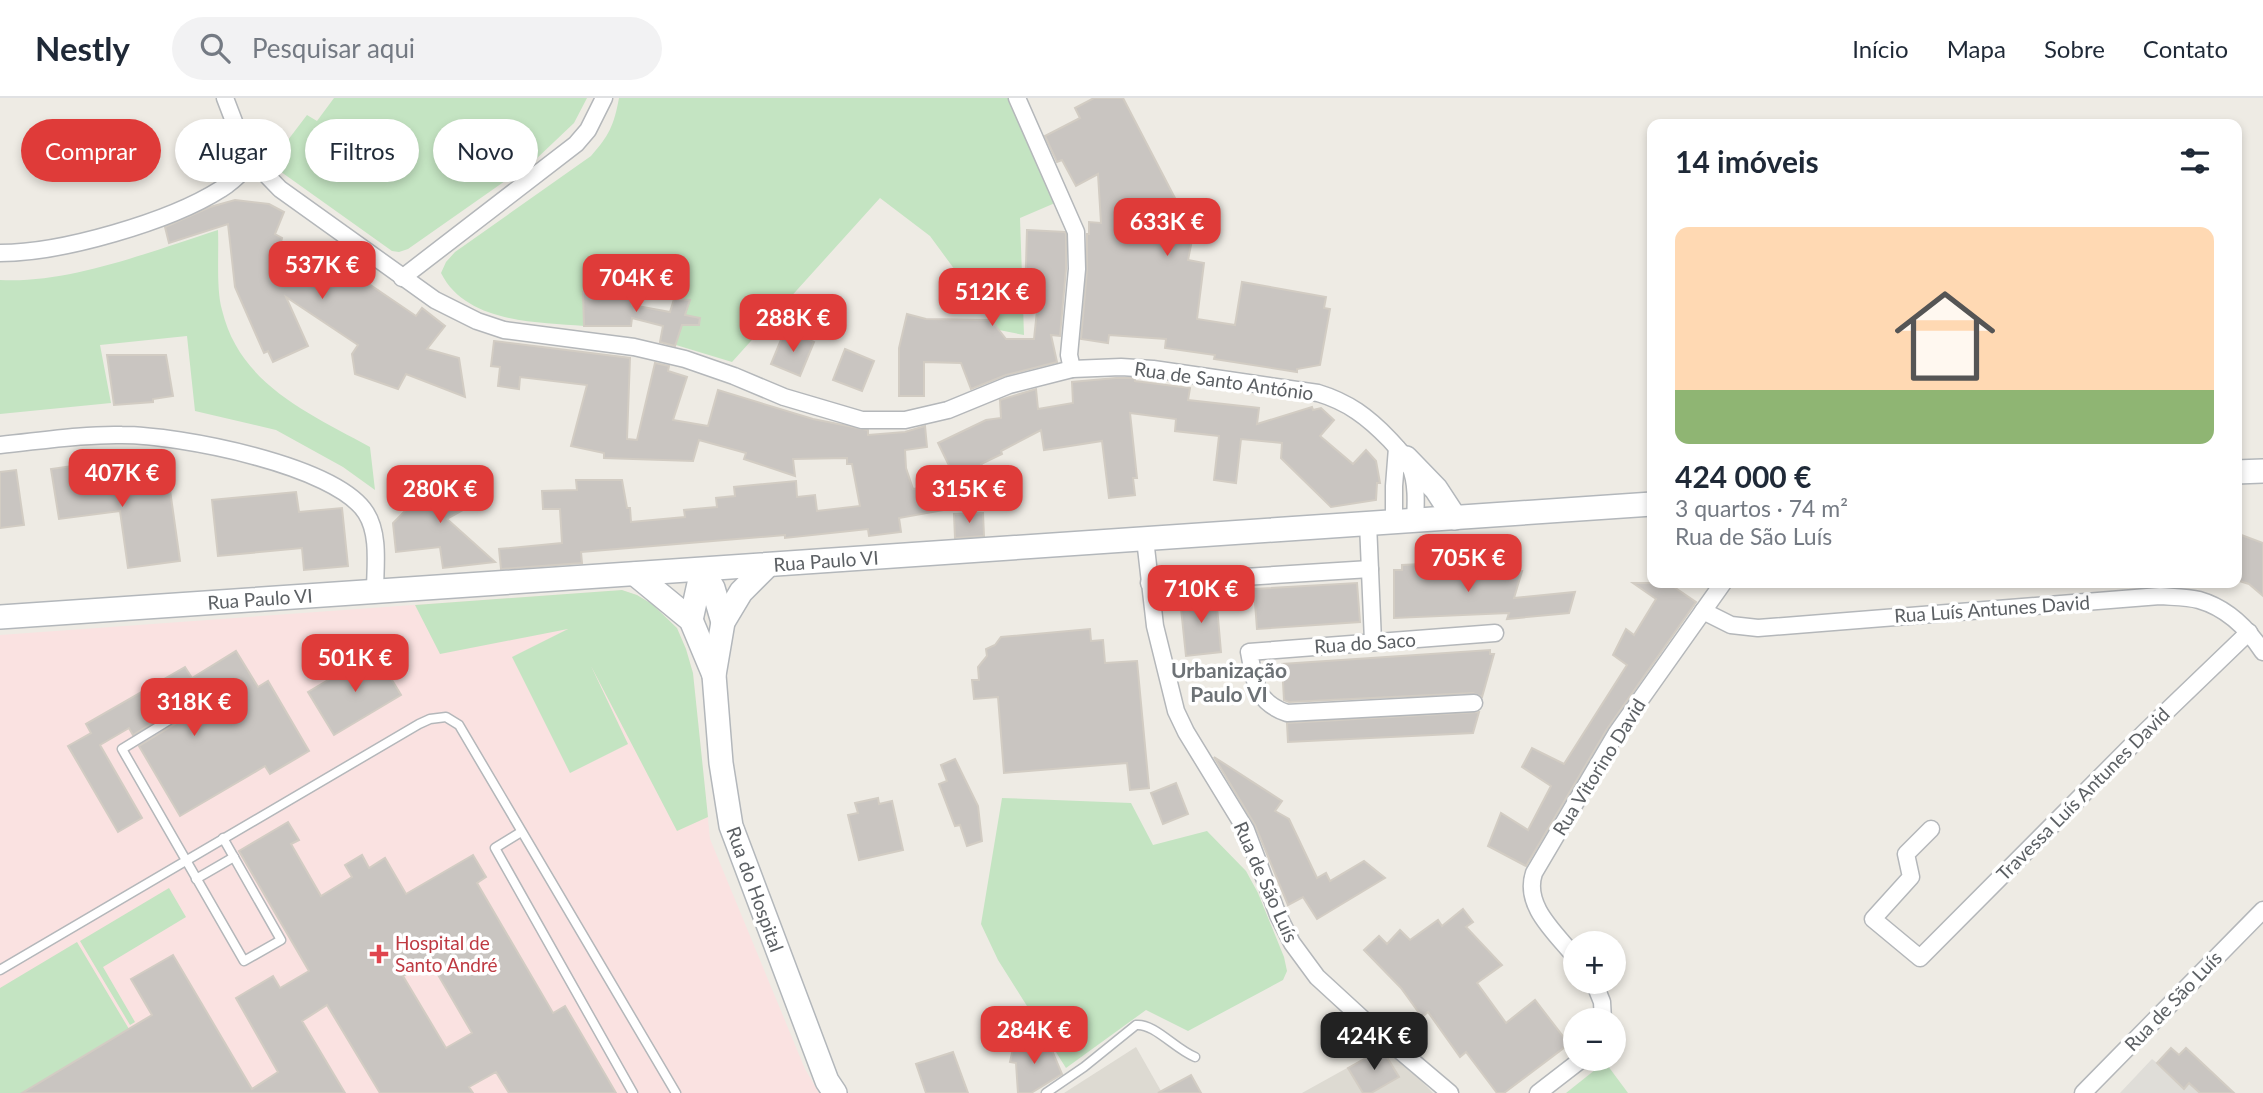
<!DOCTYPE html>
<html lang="pt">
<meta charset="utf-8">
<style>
body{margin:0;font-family:Lato,sans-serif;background:#f2f2f3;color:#1f2937;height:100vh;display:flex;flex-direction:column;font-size:26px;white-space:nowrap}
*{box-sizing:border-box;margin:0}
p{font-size:23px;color:#747a83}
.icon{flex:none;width:38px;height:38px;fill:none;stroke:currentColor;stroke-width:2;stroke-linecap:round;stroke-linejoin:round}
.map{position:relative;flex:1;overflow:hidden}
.panel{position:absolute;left:1647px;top:21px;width:595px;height:469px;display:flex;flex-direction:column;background:#fff;border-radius:14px;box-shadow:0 4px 10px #0003}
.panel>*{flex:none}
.hud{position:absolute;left:21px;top:21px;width:665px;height:63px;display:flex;gap:14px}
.tools{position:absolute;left:1563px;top:833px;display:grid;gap:14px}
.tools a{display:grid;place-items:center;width:63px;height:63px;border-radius:50%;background:#fff;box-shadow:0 4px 10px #0003;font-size:35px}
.price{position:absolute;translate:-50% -60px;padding:0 16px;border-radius:14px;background:#df3b39;color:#fff;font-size:23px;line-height:46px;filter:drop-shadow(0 2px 4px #0008)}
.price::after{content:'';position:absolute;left:50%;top:42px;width:21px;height:16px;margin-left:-10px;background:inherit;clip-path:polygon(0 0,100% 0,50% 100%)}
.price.active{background:#222;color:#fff}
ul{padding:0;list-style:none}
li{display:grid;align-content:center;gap:14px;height:371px;padding:0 28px}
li+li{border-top:2px solid #e0e1e3}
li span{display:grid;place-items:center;height:217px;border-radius:14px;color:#555}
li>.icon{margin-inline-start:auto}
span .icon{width:126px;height:126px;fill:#fffc;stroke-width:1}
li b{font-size:30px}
h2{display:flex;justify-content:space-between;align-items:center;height:84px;padding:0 28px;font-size:30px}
.chip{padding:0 24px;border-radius:32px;background:#fff;box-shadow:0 4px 10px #0003;font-size:24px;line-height:63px}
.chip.active{background:#df3b39;color:#fff}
header{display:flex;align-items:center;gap:42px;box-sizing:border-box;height:98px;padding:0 35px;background:#fff;border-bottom:2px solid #e0e1e3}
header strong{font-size:33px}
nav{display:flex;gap:38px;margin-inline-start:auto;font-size:24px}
.search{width:490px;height:63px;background:#f2f2f3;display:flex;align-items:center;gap:18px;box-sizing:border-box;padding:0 24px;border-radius:38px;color:#747a83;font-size:26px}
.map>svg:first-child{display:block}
.industrial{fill:#dfddd8}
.education{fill:#dddad2}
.medical{fill:#fae2e1}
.green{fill:#c4e4c2}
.building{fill:#c9c5c1;stroke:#d2ccc3;stroke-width:2;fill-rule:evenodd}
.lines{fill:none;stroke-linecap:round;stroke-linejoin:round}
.service-casing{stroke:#b4b7ba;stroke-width:11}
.minor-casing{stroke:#b4b7ba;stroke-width:19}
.secondary-casing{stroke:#b3b7bb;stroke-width:26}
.service{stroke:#fff;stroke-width:8}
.minor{stroke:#fff;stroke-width:16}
.secondary{stroke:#fff;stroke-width:23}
.health-dot{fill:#e0444e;stroke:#fff;stroke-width:2.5}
.labels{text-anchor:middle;stroke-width:7;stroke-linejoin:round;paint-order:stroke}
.street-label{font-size:19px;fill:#5c6064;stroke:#fff}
.health-label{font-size:19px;fill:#be3a42;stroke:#fff;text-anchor:start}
.neighbourhood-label{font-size:21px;font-weight:bold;fill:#6d7276;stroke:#fff}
</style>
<header>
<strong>Nestly</strong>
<div class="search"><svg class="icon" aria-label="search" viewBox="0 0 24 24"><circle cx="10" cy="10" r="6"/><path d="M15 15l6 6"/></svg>Pesquisar aqui</div>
<nav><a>Início</a><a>Mapa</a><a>Sobre</a><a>Contato</a></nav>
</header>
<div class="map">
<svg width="2263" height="995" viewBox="0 0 2263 995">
<rect width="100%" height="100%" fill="#eeebe4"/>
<path class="industrial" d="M2171 950 2179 957 2186 950 2234 995H2120L2152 961 2157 965Z"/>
<g class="education">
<path d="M1136 949 1161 993 1191 977 1201 995H1064Z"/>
<path d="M1383 950 1409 970 1433 995H1302Z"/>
</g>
<path class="medical" d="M622 492 637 497 652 506 677 530 686 551 693 575 710 741 805 971 819 995H0V537Z"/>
<g class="green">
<path d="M334 0H587L574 25 535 62 408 151 399 154 392 153 277 71 275 59 307 17 317 23Z"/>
<path d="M619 0H1008L1055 105 1020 120 1024 237 999 232 930 138 880 100 732 264 676 247 689 202 584 194V228C536 224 466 225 441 175L446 164 455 154 591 58C609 38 614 27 619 0Z"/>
<path d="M218 132C219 155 216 191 222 212 240 287 309 315 370 349L375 392 343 369 276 332 195 313 187 238 100 247 111 305 0 316V182C69 186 152 153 218 132Z"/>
<path d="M622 492 637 497 652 506 677 530 686 551 693 575 708 719 677 733 591 568 628 646 570 675 512 559 568 531 440 556 415 507Z"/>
<path d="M1002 700 1131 705 1153 747 1207 733 1246 773 1258 795 1284 859 1287 873 1283 882 1188 933 1146 912 1066 970 998 862 981 826Z"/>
<path d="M169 790 186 819 103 869 135 924 130 927 80 843Z"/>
<path d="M77 844 129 931 86 956 108 995H0V890Z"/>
<path d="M1605 964 1628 995H1566Z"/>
</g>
<g class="building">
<path d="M1094 0H1123L1177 104 1192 106 1189 125 1195 127 1188 162 1204 165 1197 221 1235 227 1242 184 1326 199 1324 210 1330 211 1320 267 1297 271V274L1214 261 1215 257 1165 250 1166 241 1109 237 1108 245 1081 241 1087 172V136H1089V124L1101 125 1098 76 1076 88 1062 62 1057 64 1045 38 1080 20 1075 10Z"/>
<path d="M235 102 269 106 284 114 275 136 282 140 279 152 305 166 316 150 416 218 422 210 445 228 427 251 459 260 465 299 406 276 398 291 355 276 352 256 358 247 286 199 308 248 273 264 268 253 264 255 235 189 228 126 169 145 165 129 210 109Z"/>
<path d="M1027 132 1065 134 1066 136V171L1060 238 1051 237 1057 264 1006 277 971 291 961 265 924 264V298H899V250L907 216 926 221 991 222 1006 241H1034L1038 203 1025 202Z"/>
<path d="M583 194 632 198V207L670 214 674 201 690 202 685 217 700 220 699 227H682L675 248 660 244 663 228 632 220 631 228H584Z"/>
<path d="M796 236 814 244 800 278 771 266 783 237 794 241Z"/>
<path d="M494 243 630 260 627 341 637 342 655 265 669 268 668 273 687 279 673 322 708 328 718 292 813 321 868 332V337L905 334 925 328 927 349 905 352 906 370 913 391 953 384 960 409 899 420 901 434 869 438 868 431 785 440V437L581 454 582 465 501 471 499 451 562 445 560 411H543L542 393 577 392 576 382H622L627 410H630L631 424 685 419 684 412 717 409 716 400 735 398 734 389 796 383 797 399 815 397 817 413 860 408 852 366H847V360L793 361 795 378 744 361 746 355 699 342 693 363 604 360V355L571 348 587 287 520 279 519 291 498 288 500 269 491 268Z"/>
<path d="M845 251 874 263 862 293 833 282Z"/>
<path d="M107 257H166L173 298 153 301V304L114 307Z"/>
<path d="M1116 280H1135V283L1190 290 1188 302 1259 310 1257 326 1312 309 1313 312 1321 310 1334 322 1320 338 1353 366 1366 352 1376 363 1380 385H1377L1376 402 1331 409 1281 360 1282 345 1241 341 1236 385 1214 382 1219 338 1175 333 1176 321 1130 315 1137 380H1133L1135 397 1109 400 1102 343 1044 352 1041 332 1001 353 1002 356 981 366 983 369 956 382 938 345 986 322 1001 320 1000 302 1036 291 1038 311 1073 305 1072 284Z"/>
<path d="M115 362 119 386 159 380 161 393 170 392 180 463 128 470 120 413 59 421 51 371Z"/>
<path d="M16 372 24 427 0 430V374Z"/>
<path d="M461 376 477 404 447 421 495 464 443 470 440 449 396 454 393 425 419 399Z"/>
<path d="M296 394 299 414 342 410 348 468 304 472 302 450 218 458 212 402Z"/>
<path d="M983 415 984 438 955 440 954 416Z"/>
<path d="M2236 435 2263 445V498L2249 486 2236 482Z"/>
<path d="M1464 464 1462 478 1522 473 1514 500 1575 494 1569 515 1507 521 1509 515 1394 520V472H1402V467Z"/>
<path d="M1357 485 1360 524 1257 531 1254 491Z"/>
<path d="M1633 485H1668L1696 504 1607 631 1526 768 1488 748 1501 715 1528 732 1551 688 1522 669 1532 650 1564 666 1627 567 1613 557 1626 531 1634 537 1656 501Z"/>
<path d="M1216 497 1221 554 1186 558 1180 501Z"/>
<path d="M1090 531 1091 543 1103 542 1105 565 1137 563 1149 690 1130 692 1127 665 1004 675 998 599 974 601 972 582H979L978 569 987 558 986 551 995 547 1001 539Z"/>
<path d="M1490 552V556H1494L1482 599 1473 595 1289 604 1284 602 1282 566Z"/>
<path d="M236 553 258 589 268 583 309 653 270 676 265 668 180 718 139 648 206 607 208 599 204 596H199L133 637 129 630 100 647 142 720 118 734 68 648 91 635 86 626 185 569 192 580Z"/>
<path d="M375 554 401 597 334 637 308 594Z"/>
<path d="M1479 614 1473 635 1288 644 1287 625Z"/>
<path d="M1214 659 1282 703 1275 713 1289 721 1317 780 1326 775 1330 783 1364 763 1385 780 1317 821 1303 799 1288 807 1255 727Z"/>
<path d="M955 661 978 708 982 743 967 748 960 727 955 728 939 686 947 683 941 667Z"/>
<path d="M1176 685 1188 716 1163 726 1151 695Z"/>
<path d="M878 700 879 706 892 703 903 752 859 762 848 717 858 715 855 705Z"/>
<path d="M288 724 299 742 291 746 321 798 352 779 345 767 362 757 369 770 385 760 406 796 473 757 486 779 477 785 553 915 565 908 616 995H509L496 974 469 989 473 995H380L327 907 302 923 345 995H22L152 917 131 881 173 857 252 991 278 974 236 900 273 878 280 890 309 873 239 753ZM430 863 472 935 446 950 403 878Z"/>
<path d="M1463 811 1473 824 1466 829 1502 867 1477 885 1506 925 1535 902 1569 946 1504 995H1497L1466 954 1460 959 1428 914 1422 919 1401 890 1364 852 1379 838 1387 846 1400 832 1410 842 1438 822 1442 828Z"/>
<path d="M1015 942 1051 950 1062 976 1031 995H1018L1016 965 1010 964Z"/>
<path d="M2171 950 2179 957 2186 950 2234 995H2200L2189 985 2184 991 2157 965Z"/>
<path d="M1382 951 1399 979 1371 995H1363L1348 970Z"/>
<path d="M953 954 968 995H926L916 966Z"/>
<path d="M1191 977 1201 995H1158Z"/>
</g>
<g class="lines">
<defs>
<g id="service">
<path d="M202 602 122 651 244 863 281 842 223 740"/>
<path d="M521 734 495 750 633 995"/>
<path d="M196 781 234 759"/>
<path d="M0 872 419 626 430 621 446 619 459 627 676 995"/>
<path d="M1046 995 1084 969 1136 927C1154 925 1175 951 1195 959"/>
</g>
<g id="minor">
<path d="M225 0 243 47 253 63 280 91 435 202 477 223 504 232 634 249 685 261 734 278 784 299 862 322H905L948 312 1009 287 1072 271 1121 269 1153 271 1318 295C1348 304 1368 319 1390 342 1397 350 1406 358 1410 368 1417 384 1416 405 1415 422"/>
<path d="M1017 0 1076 134 1077 171 1069 257 1072 271"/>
<path d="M0 155C61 155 169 124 221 91 233 84 243 73 253 63"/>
<path d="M402 180 576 46 588 32 604 0"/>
<path d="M0 347C40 343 82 336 122 337 178 337 336 367 366 415 380 437 375 469 375 494"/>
<path d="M1394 423V388L1397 350"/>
<path d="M1368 425 1373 544"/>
<path d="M1145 441 1155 528 1176 613 1186 634 1246 732 1278 817 1292 845 1317 879 1366 924 1450 995"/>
<path d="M1149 485 1370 471"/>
<path d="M1703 513 1731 527 1758 530 2160 498C2173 499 2188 499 2199 502 2227 510 2248 531 2263 554"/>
<path d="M1474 605 1287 615C1255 604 1255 584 1249 554L1495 535"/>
<path d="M1931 731 1906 756 1911 779 1873 821 1920 860 2145 634 2249 534"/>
<path d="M1575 859C1556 835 1523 808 1534 775L1616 636 1723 485"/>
<path d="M1594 884 1602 904 1603 922"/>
<path d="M1538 995 1582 961"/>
<path d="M2083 995 2263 812"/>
</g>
<g id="secondary">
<path d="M1406 360 1436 391 1455 420"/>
<path d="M2236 374 2263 373"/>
<path d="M768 467 741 494 723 524 714 577 721 665 731 728 827 983 835 995"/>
<path d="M702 472 713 490 723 524"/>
<path d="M635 476 691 522 714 577"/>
<path d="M0 519 1652 406"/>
<path d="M691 522 702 472"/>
</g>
</defs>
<use href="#service" class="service-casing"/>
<use href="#minor" class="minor-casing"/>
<use href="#secondary" class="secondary-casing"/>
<use href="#service" class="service"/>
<use href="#minor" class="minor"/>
<use href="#secondary" class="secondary"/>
</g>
<path class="health-dot" d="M375.5 845.5h7v7h7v7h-7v7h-7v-7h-7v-7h7z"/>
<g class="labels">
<g class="street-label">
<text transform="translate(1224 283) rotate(8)" y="7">Rua de Santo António</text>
<text transform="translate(826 463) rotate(-4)" y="7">Rua Paulo VI</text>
<text transform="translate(260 501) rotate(-4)" y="7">Rua Paulo VI</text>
<text transform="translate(1992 511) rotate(-4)" y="7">Rua Luís Antunes David</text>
<text transform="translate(1365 545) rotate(-4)" y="7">Rua do Saco</text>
<text transform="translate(1599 669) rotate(-58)" y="7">Rua Vitorino David</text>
<text transform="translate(2083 696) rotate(-45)" y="7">Travessa Luís Antunes David</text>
<text transform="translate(1266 784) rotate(66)" y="7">Rua de São Luís</text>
<text transform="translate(755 791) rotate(70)" y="7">Rua do Hospital</text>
<text transform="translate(2173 903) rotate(-46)" y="7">Rua de São Luís</text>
</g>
<g class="health-label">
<text x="395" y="852">Hospital de<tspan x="395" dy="22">Santo André</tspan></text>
</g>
<g class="neighbourhood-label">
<text x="1229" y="580">Urbanização<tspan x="1229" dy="24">Paulo VI</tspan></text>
</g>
</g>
</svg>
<div class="tools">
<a>+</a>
<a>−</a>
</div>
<b class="price" style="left:1167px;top:160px">633K €</b>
<b class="price" style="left:322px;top:203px">537K €</b>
<b class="price" style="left:636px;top:216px">704K €</b>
<b class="price" style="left:992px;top:230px">512K €</b>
<b class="price" style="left:793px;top:256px">288K €</b>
<b class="price" style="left:122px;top:411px">407K €</b>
<b class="price" style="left:440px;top:427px">280K €</b>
<b class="price" style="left:969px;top:427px">315K €</b>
<b class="price" style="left:1468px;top:496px">705K €</b>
<b class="price" style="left:1201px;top:527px">710K €</b>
<b class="price" style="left:355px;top:596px">501K €</b>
<b class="price" style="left:194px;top:640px">318K €</b>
<b class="price" style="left:1034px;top:968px">284K €</b>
<b class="price active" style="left:1374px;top:974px">424K €</b>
<div class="hud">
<a class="chip active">Comprar</a>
<a class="chip">Alugar</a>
<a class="chip">Filtros</a>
<a class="chip">Novo</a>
</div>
<section class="panel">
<h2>14 imóveis<svg class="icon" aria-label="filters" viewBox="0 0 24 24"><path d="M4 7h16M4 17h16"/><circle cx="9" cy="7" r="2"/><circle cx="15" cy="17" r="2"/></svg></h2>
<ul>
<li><span style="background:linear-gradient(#ffd9b3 75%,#8fb573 0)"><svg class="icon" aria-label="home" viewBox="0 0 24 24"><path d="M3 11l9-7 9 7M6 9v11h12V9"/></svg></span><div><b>424 000 €</b><p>3 quartos · 74 m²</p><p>Rua de São Luís</p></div></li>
</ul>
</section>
</div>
